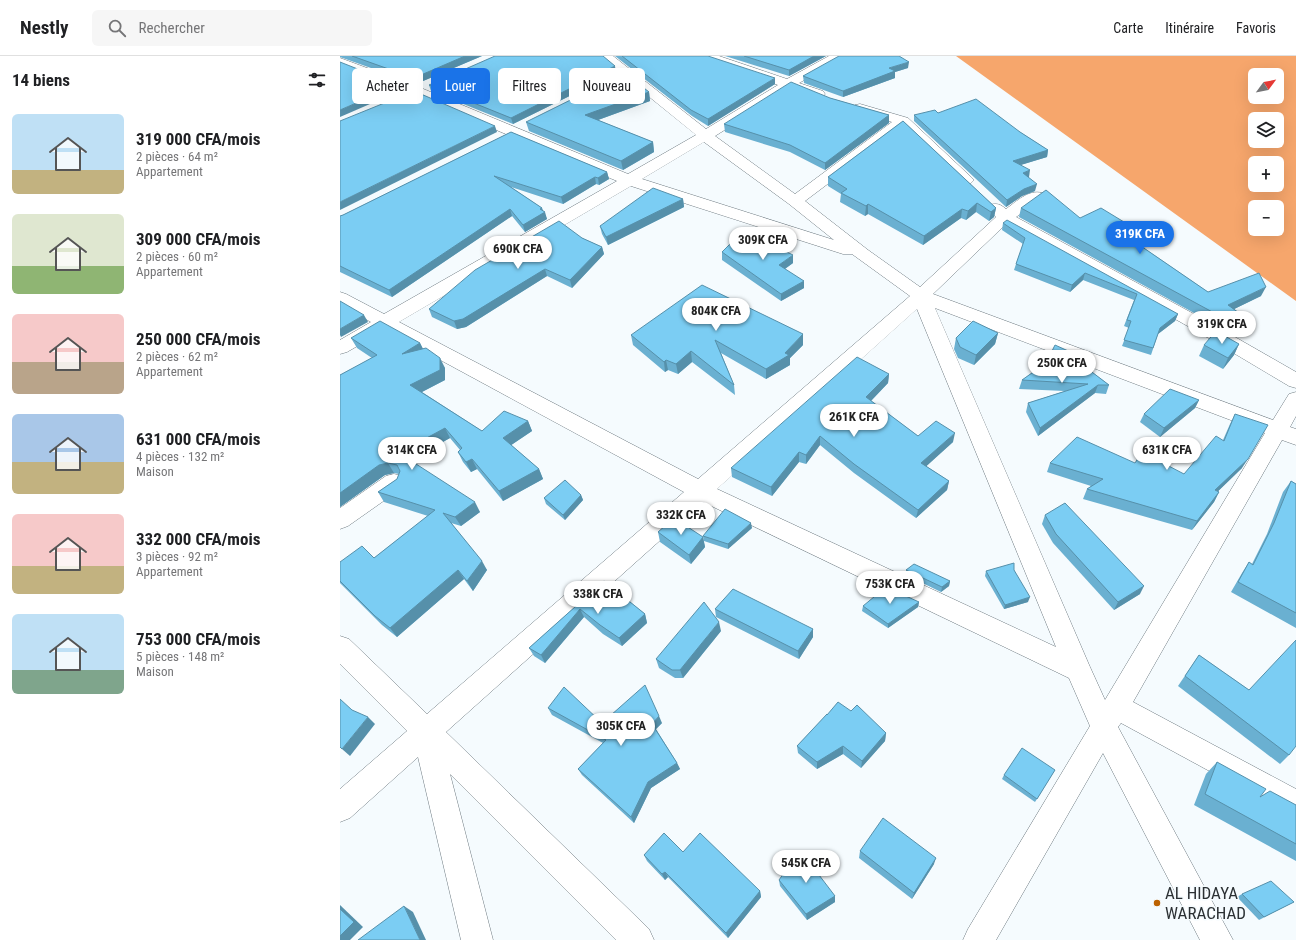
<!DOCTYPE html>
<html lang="fr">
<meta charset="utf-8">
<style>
body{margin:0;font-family:"Roboto Condensed",sans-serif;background:#f6f6f6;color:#202124;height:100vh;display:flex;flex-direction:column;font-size:15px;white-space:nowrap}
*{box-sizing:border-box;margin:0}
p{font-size:13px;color:#757577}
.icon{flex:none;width:22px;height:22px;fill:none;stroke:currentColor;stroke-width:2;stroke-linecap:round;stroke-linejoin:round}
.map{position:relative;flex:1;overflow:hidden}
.panel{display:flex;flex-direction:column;background:#fff;width:340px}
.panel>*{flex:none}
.guide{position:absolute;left:12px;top:12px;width:380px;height:36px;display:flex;gap:8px}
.needle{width:26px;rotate:58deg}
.controls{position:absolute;left:908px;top:12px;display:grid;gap:8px}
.controls a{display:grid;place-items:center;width:36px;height:36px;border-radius:6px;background:#fff;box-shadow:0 4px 16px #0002;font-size:20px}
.price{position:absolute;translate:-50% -34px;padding:0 9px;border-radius:14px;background:#fff;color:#222;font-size:13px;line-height:26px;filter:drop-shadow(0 1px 2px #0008)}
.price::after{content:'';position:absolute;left:50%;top:24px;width:12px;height:9px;margin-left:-6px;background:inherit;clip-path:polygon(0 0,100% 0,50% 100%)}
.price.current{background:#1a73e8;color:#fff}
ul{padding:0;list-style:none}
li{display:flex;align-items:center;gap:12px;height:100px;padding:0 12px}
li span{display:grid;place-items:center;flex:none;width:112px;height:80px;border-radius:6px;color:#555}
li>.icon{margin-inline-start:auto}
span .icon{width:48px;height:48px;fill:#fffc;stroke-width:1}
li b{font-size:17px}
h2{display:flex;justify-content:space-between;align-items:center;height:48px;padding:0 12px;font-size:17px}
.pill{padding:0 14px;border-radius:6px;background:#fff;box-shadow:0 4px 16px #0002;font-size:14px;line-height:36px}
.pill.current{background:#1a73e8;color:#fff}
header{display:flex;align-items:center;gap:24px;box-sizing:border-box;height:56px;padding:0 20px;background:#fff;border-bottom:1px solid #e0e0e0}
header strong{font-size:19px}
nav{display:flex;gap:22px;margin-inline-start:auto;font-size:14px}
.search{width:280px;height:36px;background:#f6f6f6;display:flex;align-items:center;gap:10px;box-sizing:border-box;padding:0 14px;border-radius:6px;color:#757577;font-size:15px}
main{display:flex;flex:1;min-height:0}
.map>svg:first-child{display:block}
.water{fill:#f6a66c;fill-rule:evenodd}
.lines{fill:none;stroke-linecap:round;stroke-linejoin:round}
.minor-casing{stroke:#6e7a81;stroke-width:1}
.minor{fill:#fff;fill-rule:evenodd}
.wall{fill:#6ab0d1}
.shaded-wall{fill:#5690aa}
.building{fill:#7bcdf3;stroke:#5690aa}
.poi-dot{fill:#bc6201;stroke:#f5fbfe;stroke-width:1.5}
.labels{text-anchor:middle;stroke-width:3;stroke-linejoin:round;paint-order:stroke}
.near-poi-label{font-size:17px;fill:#2b3033;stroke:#f5fbfe;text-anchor:start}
</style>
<header>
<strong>Nestly</strong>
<div class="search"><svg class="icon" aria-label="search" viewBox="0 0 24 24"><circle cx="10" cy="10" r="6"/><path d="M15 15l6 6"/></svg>Rechercher</div>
<nav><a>Carte</a><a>Itinéraire</a><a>Favoris</a></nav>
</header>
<main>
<section class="panel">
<h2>14 biens<svg class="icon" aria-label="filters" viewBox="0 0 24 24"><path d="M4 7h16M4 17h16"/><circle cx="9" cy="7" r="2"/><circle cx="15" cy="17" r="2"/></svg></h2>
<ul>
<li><span style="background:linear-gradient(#bfe0f5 70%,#c2b280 0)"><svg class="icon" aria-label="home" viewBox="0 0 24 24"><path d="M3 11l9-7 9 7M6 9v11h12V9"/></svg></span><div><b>319 000 CFA/mois</b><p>2 pièces · 64 m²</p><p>Appartement</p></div></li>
<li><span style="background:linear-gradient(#dfe7d0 65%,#8fb573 0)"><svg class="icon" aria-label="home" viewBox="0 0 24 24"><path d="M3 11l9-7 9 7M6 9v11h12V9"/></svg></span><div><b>309 000 CFA/mois</b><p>2 pièces · 60 m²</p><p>Appartement</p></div></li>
<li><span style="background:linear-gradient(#f6c9c9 60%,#b9a48a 0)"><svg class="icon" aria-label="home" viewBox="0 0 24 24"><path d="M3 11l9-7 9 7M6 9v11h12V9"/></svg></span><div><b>250 000 CFA/mois</b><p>2 pièces · 62 m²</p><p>Appartement</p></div></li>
<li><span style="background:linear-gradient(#a9c7e8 60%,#c2b280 0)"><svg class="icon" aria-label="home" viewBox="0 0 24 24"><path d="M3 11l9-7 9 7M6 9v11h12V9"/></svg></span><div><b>631 000 CFA/mois</b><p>4 pièces · 132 m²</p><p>Maison</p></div></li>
<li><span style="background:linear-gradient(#f6c9c9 65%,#c2b280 0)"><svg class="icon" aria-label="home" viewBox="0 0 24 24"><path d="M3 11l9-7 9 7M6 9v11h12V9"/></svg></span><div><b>332 000 CFA/mois</b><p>3 pièces · 92 m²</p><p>Appartement</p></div></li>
<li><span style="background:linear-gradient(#bfe0f5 70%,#7fa58c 0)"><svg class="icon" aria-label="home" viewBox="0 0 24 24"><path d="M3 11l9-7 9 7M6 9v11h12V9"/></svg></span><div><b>753 000 CFA/mois</b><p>5 pièces · 148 m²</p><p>Maison</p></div></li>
</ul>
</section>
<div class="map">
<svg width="956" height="884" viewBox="0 0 956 884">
<rect width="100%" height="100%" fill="#f5fbfe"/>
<path class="water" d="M616 0H956V245ZM915 19H937V41H915ZM915 63H937V85H915ZM915 107H937V129H915ZM915 151H937V173H915Z"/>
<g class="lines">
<defs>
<g id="minor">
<path d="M259 0H273L366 73 438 29 363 3 361 0H379L447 23 489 0H504L502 3 459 27 483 35 485 38 483 41 478 42 450 33 375 80 455 138 552 66 515 55 513 52 515 49 520 48 568 62 631 121 634 124 631 127 626 129 621 127 562 72 465 145 528 194 580 231 656 161 647 152 649 149C657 147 660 148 666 153 676 146 689 133 702 137L704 140 702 143 676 161 874 269 956 316V332L949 330 860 277 666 168 593 238 933 364 949 338 956 336V360L950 371 956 373V389L942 384 793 646 956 733V762L781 667 778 671 893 884H860L763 697 656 884H623L628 873 750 670 729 622 363 446 106 676 309 873 314 884H276L110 718 153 884H121L78 701 10 762 0 766V733L67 675 0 608V580L9 583 87 658 344 436 45 274 7 296 0 298V284L31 266 0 249V236L6 238 44 258 277 125 71 38 0 10V2L81 32 288 118 356 79ZM364 86 449 148 494 184 302 123ZM291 130 503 198H512L570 240 358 423 59 266ZM595 252 925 377 765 644 750 611ZM577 253 716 591 377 433Z"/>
<path d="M54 418 62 420 65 426 62 432 8 470 0 473V452L46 420Z"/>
</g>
</defs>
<use href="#minor" class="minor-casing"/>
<use href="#minor" class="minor"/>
</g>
<g class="wall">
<path d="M0 0H142L76 28 0 1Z"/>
<path d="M275 0H368L435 28 368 70 352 60Z"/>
<path d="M385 0H486L449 20Z"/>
<path d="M568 12 555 16V22L503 41 464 27 463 20Z"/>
<path d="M276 17 173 68 91 35 89 29Z"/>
<path d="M309 36 310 45 258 64 313 86 314 96 283 114 189 75 186 66Z"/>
<path d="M490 42 549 59V67L485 114 450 96 385 76 384 68Z"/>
<path d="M598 57 680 76 708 94 707 101 680 109 689 121H688L695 135 682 140 666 151 574 65V59Z"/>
<path d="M563 65 656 152 654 161 649 165 636 156 626 164 621 162 583 189 528 158 525 160 500 146 501 138 488 130V121Z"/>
<path d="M171 76 267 116 269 123 259 129 256 128 223 148 171 131 202 152 207 163 185 176 172 160 52 241 0 216V160L3 159Z"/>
<path d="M343 143 344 151 268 189 262 178 260 170Z"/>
<path d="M681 152 740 162 807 180 804 189 801 190 868 236 921 240 894 253 906 262 896 280 679 161Z"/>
<path d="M663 167 838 258 835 265 818 278 811 299 782 290 789 272 784 270 794 244 743 224 730 236 674 214 676 208 683 188 662 174Z"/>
<path d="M242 182 262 191 264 198 232 232 207 220 126 271 117 273 92 261 89 253Z"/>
<path d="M382 196 453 207 445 213 464 232 441 245 382 204Z"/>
<path d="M658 277 655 288 634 309 618 302 614 293 616 282Z"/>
<path d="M291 279 463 289 450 302V309L426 323 381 297 394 329 395 339 352 306 338 318 328 314 325 316 293 289Z"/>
<path d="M11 282 80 287 83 293 105 312V324L82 336 142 375 188 365 192 375 171 389 199 413 203 423 163 445 137 413 131 416 123 406 118 396 120 394 110 382 70 404 140 456 121 470 111 467 147 514 133 535 124 523 57 581 42 569 0 527V506L34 502 88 460 44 446 38 436 57 423 59 418 54 417 45 419 0 451V319L32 302 17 292Z"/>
<path d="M899 288 894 299 883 313 859 300 864 289Z"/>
<path d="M706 307 744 310 769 329 766 338 755 337 698 380 686 356 688 347 725 335 679 333 682 324Z"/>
<path d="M549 318 548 327 531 345 578 380 613 386 586 410 609 425 607 434 576 462 514 417 480 389 466 408 459 406 432 440 392 421 391 412Z"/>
<path d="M859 344 855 352 820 381 800 366 804 358Z"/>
<path d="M895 358 902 412 878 435 879 436 874 446 852 474 743 443 747 433 751 430 707 416 710 407H795L844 418 883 384 890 368Z"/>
<path d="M951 425 956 428V572L891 536 902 517 909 506 912 508 927 478 943 436Z"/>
<path d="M241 439 243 444 225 464 206 448 204 442Z"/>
<path d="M705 459 800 538 774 554 713 487 702 468Z"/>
<path d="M412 472 388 493 364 485 363 480Z"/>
<path d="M318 476 363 481 365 491 351 508 320 486Z"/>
<path d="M566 514 610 525 609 530 601 536 566 519Z"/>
<path d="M674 514 688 546 664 553 645 520 646 515Z"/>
<path d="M264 525 305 558 307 567 282 590 263 578 244 561 205 607 194 600 189 592Z"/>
<path d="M579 546 578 551 548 572 522 555 523 550Z"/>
<path d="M375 553 473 573V581L459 603 376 561Z"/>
<path d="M381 575 343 622H335L319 612 316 603Z"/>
<path d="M859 599 909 634 949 699 940 708 838 630Z"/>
<path d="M208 652 262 667H322L316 673 337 707 340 713 311 732 294 767 242 719 238 713 263 687 212 659Z"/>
<path d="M511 655 546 677 545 685 521 712 503 698 477 713 458 697 457 690 487 659Z"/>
<path d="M877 706 920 741 956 749V805L854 749 866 718Z"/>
<path d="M715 714 695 746 662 723 664 719Z"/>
<path d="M520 795 594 808 572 843 519 802Z"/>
<path d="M304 799 420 835 421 841 388 882 328 821 325 824 307 805Z"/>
<path d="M439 824 495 840V846L467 864 440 830Z"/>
<path d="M902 838 954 846 919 864 897 841Z"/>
</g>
<g class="shaded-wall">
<path d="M125 0H142L76 28 74 22Z"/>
<path d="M474 0H486L449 20V14Z"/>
<path d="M569 6 568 12 555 16V22L503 41V35L549 12Z"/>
<path d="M275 10 276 17 173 68 171 62Z"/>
<path d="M435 22V28L368 70V63Z"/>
<path d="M58 29 60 35 0 61V54Z"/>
<path d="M309 36 310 45 247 68 245 59Z"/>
<path d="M549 59V67L485 114V107Z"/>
<path d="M155 70 157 76 0 154V146Z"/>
<path d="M313 86 314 96 283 114 281 105Z"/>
<path d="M708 94 707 101 671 112 673 105Z"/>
<path d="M690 114 689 121 682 124 683 117Z"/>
<path d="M267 116 269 123 259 129 258 122Z"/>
<path d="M255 121 256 128 223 148 221 141Z"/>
<path d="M697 128 695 135 682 140 666 151 667 144 684 133Z"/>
<path d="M343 143 344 151 268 189 266 181Z"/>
<path d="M637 147 636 156 626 164 628 155Z"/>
<path d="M528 148V158L525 160 526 150Z"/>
<path d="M202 152 203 157 205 156 207 163 185 176 183 169Z"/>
<path d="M656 152 654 161 649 165 651 156Z"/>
<path d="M170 153 172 160 52 241 49 234Z"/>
<path d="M622 153 621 162 583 189 584 180Z"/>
<path d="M807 180 804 189 792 195 795 186Z"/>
<path d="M262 191 264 198 232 232 230 224Z"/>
<path d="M453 199V207L439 217V209Z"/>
<path d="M205 213 207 220 126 271 117 273 114 265Z"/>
<path d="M745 217 743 224 730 236 732 229Z"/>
<path d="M464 225V232L441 245V238Z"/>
<path d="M926 231 921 240 884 258 888 249Z"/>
<path d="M838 258 835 265 818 278 820 272Z"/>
<path d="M24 259 28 266 1 281 0 279V273Z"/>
<path d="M906 262 902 270 896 280 900 271Z"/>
<path d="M658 277 655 288 634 309 636 299Z"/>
<path d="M463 278V289L450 302V309L426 323V313L445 297Z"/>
<path d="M80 287 85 297 62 298Z"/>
<path d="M899 288 894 299 883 313 888 302Z"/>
<path d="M351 295 352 306 338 318 336 308Z"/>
<path d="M100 302 105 312V324L76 339 70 329Z"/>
<path d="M746 303 743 311 740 307Z"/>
<path d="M326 304 328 314 325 316 324 306Z"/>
<path d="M549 318 548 327 526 350V341Z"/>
<path d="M758 329 755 337 698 380 700 372Z"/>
<path d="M859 344 855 352 820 381 824 372Z"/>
<path d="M188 365 192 375 167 392 163 382Z"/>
<path d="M105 372 110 382 65 407 59 397Z"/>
<path d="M615 377 613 386 580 416 581 407Z"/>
<path d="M480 380V389L466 408V399Z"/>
<path d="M459 396V406L432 440 431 431Z"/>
<path d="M132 403 137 413 131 416 126 406Z"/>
<path d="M908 403 902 412 869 444 875 434Z"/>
<path d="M48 407 54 417 45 419 0 451V437L39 409Z"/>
<path d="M199 413 203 423 163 445 159 435Z"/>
<path d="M609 425 607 434 576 462 578 454Z"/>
<path d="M879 436 874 446 852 474 857 465Z"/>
<path d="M241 439 243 444 225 464 223 459Z"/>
<path d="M135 446 140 456 121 470 115 461Z"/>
<path d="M411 467 412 472 388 493V488Z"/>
<path d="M363 481 365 491 351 508 349 499Z"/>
<path d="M142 505 147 514 133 535 127 525Z"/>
<path d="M118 514 124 523 57 581 50 572Z"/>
<path d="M610 525 609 530 601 536 602 531Z"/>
<path d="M804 530 800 538 774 554 778 546Z"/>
<path d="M690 541 688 546 664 553 665 549Z"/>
<path d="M579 546 578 551 548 572V568Z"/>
<path d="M240 553 244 561 205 607 201 599Z"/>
<path d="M305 558 307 567 282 590 279 582Z"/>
<path d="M379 566 381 575 343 622 340 614Z"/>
<path d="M473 573V581L459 603 458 595Z"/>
<path d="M319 660 322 667 314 675 312 668Z"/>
<path d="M28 661 35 668 10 700 2 693Z"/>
<path d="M546 677 545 685 521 712 522 705Z"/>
<path d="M503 690V698L477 713V706Z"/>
<path d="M337 707 340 713 311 732 294 767 291 761 308 726Z"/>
<path d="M596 802 594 808 572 843 574 837Z"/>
<path d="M325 816 328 821 325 824 322 818Z"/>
<path d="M420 835 421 841 388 882 386 877Z"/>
<path d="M495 840V846L467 864 466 858Z"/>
<path d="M0 849 23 871 10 884H0Z"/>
<path d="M64 850 73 856 86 884H80Z"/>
</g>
<g class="building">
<path d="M12 0H125L74 22Z"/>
<path d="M155 0H263L275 10 171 62 89 29Z"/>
<path d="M282 0H368L435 22 368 63 351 54Z"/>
<path d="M404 0H474L449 14Z"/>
<path d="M499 0H559L569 6 549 12 555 15 503 35 463 20Z"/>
<path d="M0 6 58 29 0 54Z"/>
<path d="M285 17 309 36 245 59 313 86 281 105 186 66Z"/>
<path d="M451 26 490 42 549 59 485 107 450 89 384 68Z"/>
<path d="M74 35 155 70 0 146V65Z"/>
<path d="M636 43 680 76 708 94 673 105 690 114 683 117 697 128 684 133 667 144 574 59 595 54 598 57Z"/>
<path d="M563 65 656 152 651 156 637 147 628 155 622 153 584 180 528 148 526 150 501 137 507 133 488 121Z"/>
<path d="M171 76 267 116 258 122 255 121 221 141 154 120 202 152 200 153 205 156 183 169 170 153 49 234 0 210V160L3 159Z"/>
<path d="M313 132 343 143 266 181 260 170Z"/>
<path d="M706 134 740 162 761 152 807 180 795 186 868 236 919 217 926 231 888 249 906 262 900 271 681 152Z"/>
<path d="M667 164 838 258 820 272 813 292 784 284 791 265 787 264 797 238 745 217 732 229 676 208 685 182 663 167Z"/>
<path d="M219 165 242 182 262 191 230 224 205 213 123 263 114 265 89 253 135 214Z"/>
<path d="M403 175 453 199 439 209 464 225 441 238 382 196Z"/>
<path d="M362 229 463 278 445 297 449 299 426 313 375 284 394 329 351 295 336 308 326 304 324 306 291 279Z"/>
<path d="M0 245 24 259 0 273Z"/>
<path d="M40 265 80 287 62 298 86 292 100 302V314L70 329 142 375 164 355 188 365 163 382 199 413 159 435 132 403 126 406 118 396 122 392 105 372 59 397 135 446 115 461 103 457 142 505 127 525 118 514 50 572 35 560 0 525V506L22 490 34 502 95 454 38 436 57 423 60 415 57 409 48 407 39 409 0 437V319L37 299 11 282Z"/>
<path d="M633 265 658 277 636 299 620 291 616 282Z"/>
<path d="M876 275 899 288 888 302 864 289Z"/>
<path d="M715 289 746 303 740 307 769 329H758L700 372 688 347 748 328 682 324 706 307Z"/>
<path d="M517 301 549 318 526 341 578 380 596 365 615 377 581 407 609 425 578 454 514 408 480 380 466 399 459 396 431 431 391 412Z"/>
<path d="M830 333 859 344 824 372 804 358Z"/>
<path d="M895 358 928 369 908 403 875 434 879 436 857 465 747 433 763 423 710 407 737 381 795 407 802 396 844 418 876 380 884 385Z"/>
<path d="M225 424 241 439 223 459 204 442Z"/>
<path d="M951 425 956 428V557L898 526 909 506 913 509 934 467Z"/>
<path d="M725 447 804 530 778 546 716 478 705 459Z"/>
<path d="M385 453 411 467 388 488 363 480Z"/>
<path d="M334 462 363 481 349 499 318 476Z"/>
<path d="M674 507V514L690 541 665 549 646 515Z"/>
<path d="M574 508 610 525 602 531 566 514Z"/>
<path d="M264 525 305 558 279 582 260 569 240 553 201 599 189 592Z"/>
<path d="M546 531 579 546 548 568 523 550Z"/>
<path d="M393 533 473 573 458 595 375 553Z"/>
<path d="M364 546 379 566 340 614H332L316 603Z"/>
<path d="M956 584V690L949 699 845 620 859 599 909 634Z"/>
<path d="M305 629 319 660 312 668 337 707 308 726 291 761 238 713 266 684 208 652 224 631 262 667Z"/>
<path d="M0 643 12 654 28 661 2 693 0 691Z"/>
<path d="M498 646 511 655 517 649 546 677 522 705 503 690 477 706 457 690 487 658V659Z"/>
<path d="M682 692 715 714 697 743 664 719Z"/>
<path d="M877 706 926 733 920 741 930 735 956 749V788L865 738Z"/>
<path d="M543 762 596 802 574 837 520 795Z"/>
<path d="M324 777 343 796 360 777 420 835 386 877 325 816 322 818 304 799Z"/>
<path d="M460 794 495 840 466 858 439 824Z"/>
<path d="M931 825 954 846 924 861 902 838Z"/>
<path d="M64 850 80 884H18Z"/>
<path d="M0 853 14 866 0 880Z"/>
</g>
<circle class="poi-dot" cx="817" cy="847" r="4"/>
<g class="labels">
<g class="near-poi-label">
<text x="825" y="843">AL HIDAYA<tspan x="825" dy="20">WARACHAD</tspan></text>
</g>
</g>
</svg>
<div class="controls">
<a><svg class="needle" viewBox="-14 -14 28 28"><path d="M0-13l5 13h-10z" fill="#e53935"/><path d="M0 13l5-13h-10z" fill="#757577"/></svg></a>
<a><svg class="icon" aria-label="layers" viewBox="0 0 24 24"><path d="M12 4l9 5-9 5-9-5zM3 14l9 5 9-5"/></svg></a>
<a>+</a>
<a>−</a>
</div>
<b class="price current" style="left:800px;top:199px">319K CFA</b>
<b class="price" style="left:423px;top:205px">309K CFA</b>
<b class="price" style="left:178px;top:214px">690K CFA</b>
<b class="price" style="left:376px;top:276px">804K CFA</b>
<b class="price" style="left:882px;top:289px">319K CFA</b>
<b class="price" style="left:722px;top:328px">250K CFA</b>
<b class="price" style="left:514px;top:382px">261K CFA</b>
<b class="price" style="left:72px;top:415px">314K CFA</b>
<b class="price" style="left:827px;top:415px">631K CFA</b>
<b class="price" style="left:341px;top:480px">332K CFA</b>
<b class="price" style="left:550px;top:549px">753K CFA</b>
<b class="price" style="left:258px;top:559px">338K CFA</b>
<b class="price" style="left:281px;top:691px">305K CFA</b>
<b class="price" style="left:466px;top:828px">545K CFA</b>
<div class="guide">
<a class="pill">Acheter</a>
<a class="pill current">Louer</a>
<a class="pill">Filtres</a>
<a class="pill">Nouveau</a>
</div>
</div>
</main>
